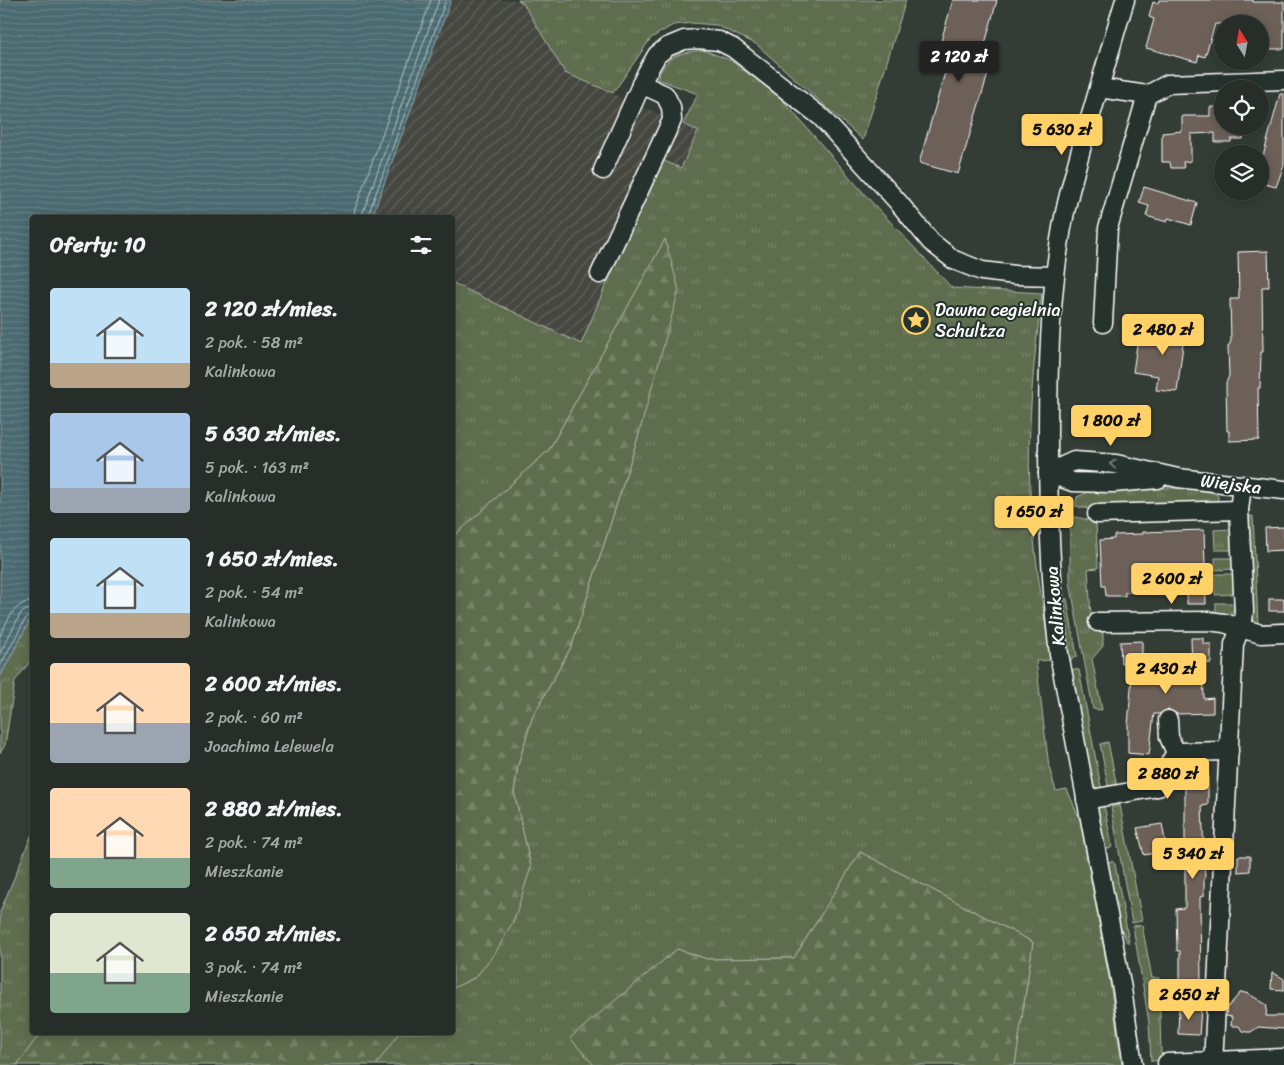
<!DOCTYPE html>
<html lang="pl">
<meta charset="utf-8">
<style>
body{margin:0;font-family:Sriracha,sans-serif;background:#333934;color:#f1f3f6;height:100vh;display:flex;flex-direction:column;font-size:19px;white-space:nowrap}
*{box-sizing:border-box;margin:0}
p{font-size:16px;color:#a4a8a8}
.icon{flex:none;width:28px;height:28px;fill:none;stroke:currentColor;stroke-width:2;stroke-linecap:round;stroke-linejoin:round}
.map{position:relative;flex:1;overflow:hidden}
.panel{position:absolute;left:30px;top:215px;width:425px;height:820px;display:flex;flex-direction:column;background:#272d28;border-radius:5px;box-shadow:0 2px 12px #0003,0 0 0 1px #434945}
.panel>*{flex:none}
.needle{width:32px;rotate:349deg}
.fabs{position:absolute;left:1214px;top:15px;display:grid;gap:10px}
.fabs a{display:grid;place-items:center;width:55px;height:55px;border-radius:50%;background:#272d28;box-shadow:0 2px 12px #0003,0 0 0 1px #434945;font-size:25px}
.price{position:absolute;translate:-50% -42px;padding:0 11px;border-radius:5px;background:#ffd166;color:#111;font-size:16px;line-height:32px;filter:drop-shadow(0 1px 2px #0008)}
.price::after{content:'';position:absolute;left:50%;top:30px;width:15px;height:11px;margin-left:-8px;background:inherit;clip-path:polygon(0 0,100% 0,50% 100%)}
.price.current{background:#222;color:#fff}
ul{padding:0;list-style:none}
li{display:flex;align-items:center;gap:15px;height:125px;padding:0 20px}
li span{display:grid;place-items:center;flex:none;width:140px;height:100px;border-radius:5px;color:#555}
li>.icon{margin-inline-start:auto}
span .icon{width:60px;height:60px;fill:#fffc;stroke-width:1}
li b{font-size:21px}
h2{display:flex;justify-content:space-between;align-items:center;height:60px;padding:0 20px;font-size:21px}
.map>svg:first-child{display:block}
.industrial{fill:url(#industrial-furrows)}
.grass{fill:url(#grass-tufts);stroke:#aeb6a7}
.forest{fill:url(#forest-firs);stroke:#aeb6a7}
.garden{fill:#5e6d4f;stroke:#aeb6a7}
.water{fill:url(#water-rules);stroke:#92a6a9}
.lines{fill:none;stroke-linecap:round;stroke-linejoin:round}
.shore{stroke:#b6c3c6;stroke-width:1}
.building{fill:#6c6058;stroke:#fff}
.minor-casing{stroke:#fff;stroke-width:21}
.minor{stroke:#26332d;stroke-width:18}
.oneway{stroke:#727a76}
.labels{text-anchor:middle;stroke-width:4;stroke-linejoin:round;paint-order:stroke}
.poi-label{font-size:18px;fill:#fff;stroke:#26332d;text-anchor:start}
.street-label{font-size:18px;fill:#fff;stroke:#26332d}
</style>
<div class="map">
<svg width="1284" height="1065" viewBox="0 0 1284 1065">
<defs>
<pattern id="industrial-furrows" width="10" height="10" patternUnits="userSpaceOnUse" patternTransform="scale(1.25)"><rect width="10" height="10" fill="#454740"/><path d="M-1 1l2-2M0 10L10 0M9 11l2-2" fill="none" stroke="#61635d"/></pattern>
<pattern id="grass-tufts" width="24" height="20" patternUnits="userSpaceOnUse" patternTransform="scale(1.25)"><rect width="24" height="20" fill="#5e6d4f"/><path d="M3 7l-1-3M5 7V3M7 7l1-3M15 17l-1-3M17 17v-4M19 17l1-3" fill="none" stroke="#768369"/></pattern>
<pattern id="forest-firs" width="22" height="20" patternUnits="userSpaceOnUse" patternTransform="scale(1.25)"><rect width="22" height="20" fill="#5e6d4f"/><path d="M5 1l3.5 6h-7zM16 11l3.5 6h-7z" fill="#768369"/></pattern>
<pattern id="water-rules" width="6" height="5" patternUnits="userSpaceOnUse" patternTransform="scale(1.25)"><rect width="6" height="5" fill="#496a70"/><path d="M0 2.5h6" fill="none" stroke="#648085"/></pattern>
</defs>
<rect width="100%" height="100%" fill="#343c36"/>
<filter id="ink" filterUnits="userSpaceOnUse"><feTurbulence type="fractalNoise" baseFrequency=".02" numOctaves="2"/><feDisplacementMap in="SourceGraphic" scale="10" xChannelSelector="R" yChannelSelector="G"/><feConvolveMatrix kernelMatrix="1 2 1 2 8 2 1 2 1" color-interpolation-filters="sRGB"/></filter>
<g filter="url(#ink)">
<path class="industrial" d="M451 0H518L523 3 565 73 698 131 680 169 659 159 581 345 453 283 452 218H372Z"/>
<g class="grass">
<path d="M518 0H906L863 140 756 44 716 25 692 23 673 25 651 38 613 93 565 73 523 3Z"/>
<path d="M703 50 730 60 779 96 868 198 952 288 1042 293C1034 358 1027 424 1030 490 1033 547 1042 603 1051 660L1036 661 1049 767 1056 791 1067 789 1080 820 1110 983 1122 1065H1015L1033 942 860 852 794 958 706 959 677 949 594 1065H376L398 1033 452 1032 453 988 476 977 531 867 514 792 518 765 532 718 572 645 638 437 655 372 665 240 549 450 453 537V283L581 344 659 159 681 168 698 131 683 124 698 94 657 79C667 55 678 53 703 50Z"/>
<path d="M1077 466 1121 474 1076 477Z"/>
<path d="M1161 488C1174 488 1209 487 1218 496V501L1215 506 1098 511 1075 506 1077 497 1091 491Z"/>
<path d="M1072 516 1096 522 1098 568 1088 569 1091 615 1100 630 1103 631V646L1092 659 1102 710 1093 709 1070 582V523Z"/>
<path d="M1253 516 1258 624 1284 623V626L1257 627 1251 622 1246 517Z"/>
<path d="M1232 529 1233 548 1230 550H1215L1214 530Z"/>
<path d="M1215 558H1231L1233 560 1234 569 1215 570Z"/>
<path d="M1064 598 1067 599 1077 656 1069 661 1064 633Z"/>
<path d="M32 616V659L15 681 5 745 0 753V677Z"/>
<path d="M1070 669 1079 670 1102 792H1095Z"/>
<path d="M1108 742 1117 787 1109 791 1100 744Z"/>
<path d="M1103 800 1112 845 1111 848 1105 850 1096 802Z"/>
<path d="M1120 805 1142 921 1132 923 1111 807Z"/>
<path d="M32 834V1032L41 1033 17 1065H0V912Z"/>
<path d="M1112 861 1115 864 1129 942H1127L1119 923 1108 862Z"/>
<path d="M1142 925 1152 978H1159L1161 1054H1165L1166 1060 1151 1061 1149 1023 1133 926Z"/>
</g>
<g class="forest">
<path d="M665 239 679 290 638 437 572 645 532 718 518 765 514 792 531 867 514 920 497 950 476 977 453 988V537L549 450Z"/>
<path d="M860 852 1033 942 1015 1065H594L570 1038 677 949 707 959 794 958Z"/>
<path d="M41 1032H399V1033L376 1065H17Z"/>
</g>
<g class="garden">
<path d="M1215 574H1234L1235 592 1232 594 1215 595Z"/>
<path d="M1216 603H1233L1236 604 1234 610 1225 616 1216 615Z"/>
</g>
<path class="water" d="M0 0H451L372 217 32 218V616L0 677Z"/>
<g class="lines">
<g class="shore">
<path d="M353 218 355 209 431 0"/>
<path d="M361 218 439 0"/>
<path d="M367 218 446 0"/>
<path d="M0 636C7 622 14 602 32 601"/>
<path d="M0 653 21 613 26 610 32 609"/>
<path d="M0 666 26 618 32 615"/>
</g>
</g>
<g class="building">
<path d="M953 0H997L982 55 993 57 958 174 919 163 946 69 934 65Z"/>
<path d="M1159 0H1253V2H1284V49H1267V30H1260V24H1215L1205 57 1199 55 1197 62 1146 48 1154 19 1149 17 1153 2 1158 4Z"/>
<path d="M1280 94H1284V165L1276 187 1260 183V167Z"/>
<path d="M1210 107H1222V126H1243V139H1231V142H1215V133L1191 134V161L1183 162 1184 168H1171L1170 162H1162V133L1182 131V116H1210Z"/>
<path d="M1144 187 1197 203 1191 225 1168 218 1167 222 1146 216 1149 206 1139 203Z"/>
<path d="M1268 251 1269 287H1262L1263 352H1261L1260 388H1258L1259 440 1229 441V431H1227L1226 383 1229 376 1228 347 1231 341 1230 299H1239L1238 252Z"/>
<path d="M1166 318 1186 321 1177 392 1156 390 1158 376 1133 372 1138 338 1161 341Z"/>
<path d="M1284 527V550L1266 551 1265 528Z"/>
<path d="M1204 530 1206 604H1187V594H1151V592H1125V596H1106L1105 586H1102L1100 540 1114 539V535L1143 534V532Z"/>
<rect x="1269" y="599" width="15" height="12"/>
<path d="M1191 638H1203V644H1211V663H1203L1204 699 1213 698V713L1177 714 1168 709 1160 714H1154L1149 755 1128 753V726L1133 663 1167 661 1168 672 1192 671Z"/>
<path d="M1142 641V662L1121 663 1120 642Z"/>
<path d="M1185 772H1208V805L1202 806 1205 879H1204V896L1200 897 1201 986H1180V951H1177L1176 909 1184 908 1185 907Z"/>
<path d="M1162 824 1167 851 1144 855 1137 828Z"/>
<path d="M1238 856H1250V871L1238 872Z"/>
<path d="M1272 972 1284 979V990L1271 989Z"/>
<path d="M1241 992 1249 994 1267 1005 1266 1016H1284V1029L1258 1027 1251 1032H1246L1242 1031 1239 1026H1231L1232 1017 1226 1016 1227 1008Z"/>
<path d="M1179 1008 1201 1009 1199 1035 1178 1034Z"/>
</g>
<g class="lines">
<defs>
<g id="minor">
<path d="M1125 0C1115 32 1106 65 1096 98 1084 139 1071 180 1063 222 1050 292 1048 365 1048 436 1048 509 1050 582 1059 654L1122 989 1133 1065"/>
<path d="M1099 88 1147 95 1168 84 1284 80"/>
<path d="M603 170 646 74 657 55 667 47 684 40 698 39 719 41 733 48 821 117 898 202 931 242 954 260 982 271 1015 275 1055 276"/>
<path d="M600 274 672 120 671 107 665 95 641 84"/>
<path d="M1103 323 1108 228 1147 95"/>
<path d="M1048 473 1074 461 1116 464 1178 478 1284 490"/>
<path d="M1048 473 1073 482 1113 483 1158 479"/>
<path d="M1097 514 1239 510"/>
<path d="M1098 622 1208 621 1224 623 1261 634 1284 633"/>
<path d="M1168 720 1169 737 1176 753"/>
<path d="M1086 800 1158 787C1169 778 1167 760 1178 752L1229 751"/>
<path d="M1167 1063 1284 1058"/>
<path d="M1213 1065 1234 644 1243 621 1244 611 1239 510 1242 486"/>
</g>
</defs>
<use href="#minor" class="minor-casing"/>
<use href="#minor" class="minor"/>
</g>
<defs><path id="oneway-chevron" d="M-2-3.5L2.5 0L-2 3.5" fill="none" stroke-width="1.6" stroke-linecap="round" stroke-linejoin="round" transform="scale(1.25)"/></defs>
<use class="oneway" href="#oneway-chevron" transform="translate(1113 464) rotate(-174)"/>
</g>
<defs>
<symbol id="sight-ring" viewBox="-11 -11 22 22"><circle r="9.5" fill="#26332d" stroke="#ffd166" stroke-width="1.5"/><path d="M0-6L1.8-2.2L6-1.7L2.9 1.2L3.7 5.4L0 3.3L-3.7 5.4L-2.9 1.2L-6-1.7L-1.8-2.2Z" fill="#ffd166"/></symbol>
</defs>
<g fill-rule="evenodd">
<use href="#sight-ring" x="900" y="304" width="32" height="32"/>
</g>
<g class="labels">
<g class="poi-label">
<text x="935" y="316">Dawna cegielnia<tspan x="935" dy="21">Schultza</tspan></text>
</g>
<g class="street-label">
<text transform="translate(1231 484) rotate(7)" y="6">Wiejska</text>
<text transform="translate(1055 606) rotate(-95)" y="6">Kalinkowa</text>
</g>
</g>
</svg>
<div class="fabs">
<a><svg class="needle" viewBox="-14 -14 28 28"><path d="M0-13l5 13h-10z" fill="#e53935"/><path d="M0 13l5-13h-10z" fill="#a4a8a8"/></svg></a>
<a><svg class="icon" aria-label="locate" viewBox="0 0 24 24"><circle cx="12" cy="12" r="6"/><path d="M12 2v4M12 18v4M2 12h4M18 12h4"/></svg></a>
<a><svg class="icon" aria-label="layers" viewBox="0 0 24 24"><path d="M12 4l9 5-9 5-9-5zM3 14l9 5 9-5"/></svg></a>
</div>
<b class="price current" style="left:959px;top:83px">2 120 zł</b>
<b class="price" style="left:1062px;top:156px">5 630 zł</b>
<b class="price" style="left:1163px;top:356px">2 480 zł</b>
<b class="price" style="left:1111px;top:447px">1 800 zł</b>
<b class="price" style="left:1034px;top:538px">1 650 zł</b>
<b class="price" style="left:1172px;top:605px">2 600 zł</b>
<b class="price" style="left:1166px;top:695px">2 430 zł</b>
<b class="price" style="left:1168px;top:800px">2 880 zł</b>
<b class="price" style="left:1193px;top:880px">5 340 zł</b>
<b class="price" style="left:1189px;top:1021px">2 650 zł</b>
<section class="panel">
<h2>Oferty: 10<svg class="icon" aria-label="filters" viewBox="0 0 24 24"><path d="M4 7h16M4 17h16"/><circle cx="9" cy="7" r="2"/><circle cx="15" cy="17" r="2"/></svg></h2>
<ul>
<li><span style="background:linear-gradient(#bfe0f5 75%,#b9a48a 0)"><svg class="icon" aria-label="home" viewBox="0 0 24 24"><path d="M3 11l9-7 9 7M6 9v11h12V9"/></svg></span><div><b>2 120 zł/mies.</b><p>2 pok. · 58 m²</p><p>Kalinkowa</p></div></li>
<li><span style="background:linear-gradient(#a9c7e8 75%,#9aa5b1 0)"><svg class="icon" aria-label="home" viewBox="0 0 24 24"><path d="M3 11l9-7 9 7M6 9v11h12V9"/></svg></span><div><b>5 630 zł/mies.</b><p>5 pok. · 163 m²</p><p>Kalinkowa</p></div></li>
<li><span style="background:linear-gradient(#bfe0f5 75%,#b9a48a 0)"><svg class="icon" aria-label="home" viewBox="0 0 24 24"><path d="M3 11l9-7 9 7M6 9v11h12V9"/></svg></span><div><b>1 650 zł/mies.</b><p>2 pok. · 54 m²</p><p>Kalinkowa</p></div></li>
<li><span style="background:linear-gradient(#ffd9b3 60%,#9aa5b1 0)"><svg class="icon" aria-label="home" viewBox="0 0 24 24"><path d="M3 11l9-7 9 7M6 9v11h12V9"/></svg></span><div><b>2 600 zł/mies.</b><p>2 pok. · 60 m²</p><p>Joachima Lelewela</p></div></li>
<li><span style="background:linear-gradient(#ffd9b3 70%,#7fa58c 0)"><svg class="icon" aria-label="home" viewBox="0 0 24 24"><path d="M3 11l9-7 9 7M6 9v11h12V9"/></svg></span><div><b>2 880 zł/mies.</b><p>2 pok. · 74 m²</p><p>Mieszkanie</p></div></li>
<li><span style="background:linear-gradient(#dfe7d0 60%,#7fa58c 0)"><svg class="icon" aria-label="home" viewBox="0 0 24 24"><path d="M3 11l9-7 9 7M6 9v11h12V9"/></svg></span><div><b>2 650 zł/mies.</b><p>3 pok. · 74 m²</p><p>Mieszkanie</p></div></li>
</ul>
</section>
</div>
